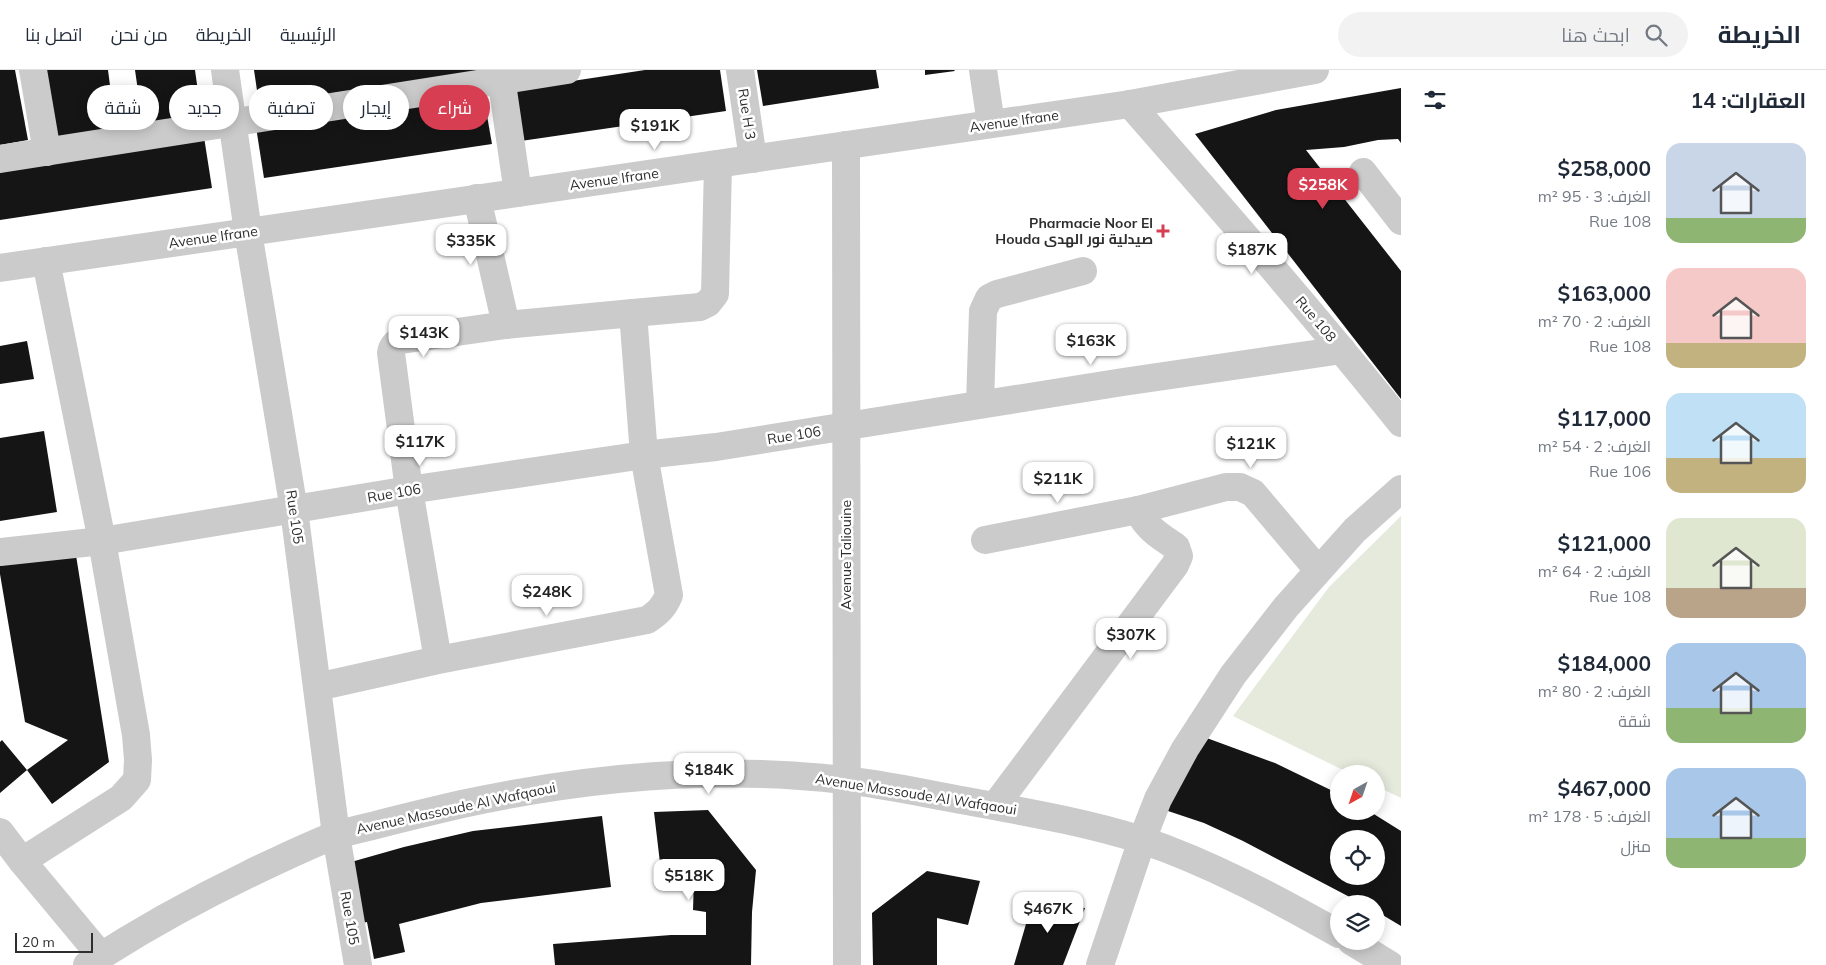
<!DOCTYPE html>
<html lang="ar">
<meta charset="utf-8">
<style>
body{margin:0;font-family:Mulish,Cairo,sans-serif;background:#f2f2f3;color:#1f2937;direction:rtl;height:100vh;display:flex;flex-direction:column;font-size:19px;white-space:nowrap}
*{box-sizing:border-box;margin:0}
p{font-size:16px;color:#747a83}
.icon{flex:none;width:28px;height:28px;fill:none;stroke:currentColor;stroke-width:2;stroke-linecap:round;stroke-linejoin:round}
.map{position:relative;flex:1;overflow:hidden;direction:ltr}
.drawer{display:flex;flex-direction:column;background:#fff;width:425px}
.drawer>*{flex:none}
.hud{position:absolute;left:15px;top:15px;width:475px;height:45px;direction:rtl;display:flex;gap:10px}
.needle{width:32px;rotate:220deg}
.buttons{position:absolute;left:1330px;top:695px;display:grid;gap:10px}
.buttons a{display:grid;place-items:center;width:55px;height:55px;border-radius:50%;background:#fff;box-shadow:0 2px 12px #0003;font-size:25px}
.scale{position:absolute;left:15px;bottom:12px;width:78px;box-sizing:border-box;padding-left:5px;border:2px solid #2e2e2e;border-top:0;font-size:14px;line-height:18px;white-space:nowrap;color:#2e2e2e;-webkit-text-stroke:4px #fff;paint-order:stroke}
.price{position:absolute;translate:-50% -42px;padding:0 11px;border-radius:10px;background:#fff;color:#222;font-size:16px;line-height:32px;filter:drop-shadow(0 1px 2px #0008)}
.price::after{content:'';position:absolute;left:50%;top:30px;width:15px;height:11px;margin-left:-8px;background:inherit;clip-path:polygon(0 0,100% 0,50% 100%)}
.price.current{background:#d73e52;color:#fff}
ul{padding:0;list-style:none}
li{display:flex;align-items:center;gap:15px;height:125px;padding:0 20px}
li span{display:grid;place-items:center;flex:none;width:140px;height:100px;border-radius:15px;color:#555}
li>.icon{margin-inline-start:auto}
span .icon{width:60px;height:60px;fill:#fffc;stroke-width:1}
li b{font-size:21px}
h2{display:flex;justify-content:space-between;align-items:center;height:60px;padding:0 20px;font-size:21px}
.pill{padding:0 18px;border-radius:22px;background:#fff;box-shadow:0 2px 12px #0003;font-size:18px;line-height:45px}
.pill.current{background:#d73e52;color:#fff}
header{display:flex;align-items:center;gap:30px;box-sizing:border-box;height:70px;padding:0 25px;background:#fff;border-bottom:1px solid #e0e1e3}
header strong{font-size:24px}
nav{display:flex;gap:28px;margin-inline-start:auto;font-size:18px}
.search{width:350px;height:45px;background:#f2f2f3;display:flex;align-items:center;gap:12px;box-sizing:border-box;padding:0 18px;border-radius:28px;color:#747a83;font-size:19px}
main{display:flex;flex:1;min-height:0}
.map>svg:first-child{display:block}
.green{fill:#e5eadd}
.building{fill:#151515;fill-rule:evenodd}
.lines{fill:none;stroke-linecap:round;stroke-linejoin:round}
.street{stroke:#cbcbcb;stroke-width:28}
.poi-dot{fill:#d73e52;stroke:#fff;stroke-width:2}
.labels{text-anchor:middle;stroke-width:5;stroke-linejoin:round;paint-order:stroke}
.street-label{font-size:14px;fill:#2e2e2e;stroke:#fff}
.poi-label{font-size:14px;font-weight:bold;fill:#2e2e2e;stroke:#fff;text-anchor:end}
</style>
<header>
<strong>الخريطة</strong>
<div class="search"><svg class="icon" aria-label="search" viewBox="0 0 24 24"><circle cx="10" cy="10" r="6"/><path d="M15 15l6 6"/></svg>ابحث هنا</div>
<nav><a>الرئيسية</a><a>الخريطة</a><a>من نحن</a><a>اتصل بنا</a></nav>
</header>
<main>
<section class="drawer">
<h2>العقارات: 14<svg class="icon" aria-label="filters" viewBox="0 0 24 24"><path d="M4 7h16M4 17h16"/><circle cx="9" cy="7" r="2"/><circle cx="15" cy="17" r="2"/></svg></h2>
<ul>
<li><span style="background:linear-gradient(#c9d6e8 75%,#8fb573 0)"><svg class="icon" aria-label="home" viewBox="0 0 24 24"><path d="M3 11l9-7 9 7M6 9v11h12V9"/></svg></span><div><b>$258,000</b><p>الغرف: 3 · 95 m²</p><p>Rue 108</p></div></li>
<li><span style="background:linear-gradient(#f6c9c9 75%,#c2b280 0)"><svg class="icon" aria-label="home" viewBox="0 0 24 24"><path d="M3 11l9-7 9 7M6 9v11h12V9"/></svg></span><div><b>$163,000</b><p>الغرف: 2 · 70 m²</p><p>Rue 108</p></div></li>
<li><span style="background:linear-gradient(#bfe0f5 65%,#c2b280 0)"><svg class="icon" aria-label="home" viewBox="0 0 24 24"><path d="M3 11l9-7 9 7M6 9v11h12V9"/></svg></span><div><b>$117,000</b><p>الغرف: 2 · 54 m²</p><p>Rue 106</p></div></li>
<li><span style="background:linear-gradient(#dfe7d0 70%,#b9a48a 0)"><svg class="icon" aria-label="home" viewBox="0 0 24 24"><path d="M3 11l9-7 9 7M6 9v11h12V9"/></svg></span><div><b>$121,000</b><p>الغرف: 2 · 64 m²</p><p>Rue 108</p></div></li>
<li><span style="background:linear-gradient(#a9c7e8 65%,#8fb573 0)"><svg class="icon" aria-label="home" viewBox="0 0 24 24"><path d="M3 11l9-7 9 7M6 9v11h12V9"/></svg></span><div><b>$184,000</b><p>الغرف: 2 · 80 m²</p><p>شقة</p></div></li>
<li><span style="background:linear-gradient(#a9c7e8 70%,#8fb573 0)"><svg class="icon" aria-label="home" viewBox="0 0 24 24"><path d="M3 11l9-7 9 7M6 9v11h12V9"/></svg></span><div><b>$467,000</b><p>الغرف: 5 · 178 m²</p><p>منزل</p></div></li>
</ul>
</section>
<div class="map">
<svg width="1401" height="895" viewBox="0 0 1401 895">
<rect width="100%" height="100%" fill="#fff"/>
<path class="green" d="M1401 446V728L1376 716V704H1351L1233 646 1329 517Z"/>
<g class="building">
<path d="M0 0H15L28 70 0 75Z"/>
<path d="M41 0H108L112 31 139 28 135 0H195L202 51 51 71Z"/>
<path d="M254 0H492L259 34Z"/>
<path d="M645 0H720L726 41 521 71 513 20Z"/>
<path d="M757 0H876L879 18 763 36Z"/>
<path d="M925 0H954L955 1 925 5Z"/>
<path d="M1401 18V73L1398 69 1378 70 1344 77 1306 80 1401 201V329L1195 64 1276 40Z"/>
<path d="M483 23 492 74 264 108 256 57Z"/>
<path d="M204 67 212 118 0 150V98Z"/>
<path d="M27 271 34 309 0 314V276Z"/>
<path d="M44 361 57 442 0 451V368Z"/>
<path d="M75 479 109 692 52 734 27 700 0 723V672L2 670 27 700 68 670 25 652 0 504V490Z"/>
<path d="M1204 667 1275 693 1339 724V741H1369L1401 761V856L1376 841V834H1363L1243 771 1204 753 1162 739ZM1339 769H1376V806H1339Z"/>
<path d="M708 740 756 800 752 842 751 895H555L553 874 671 865H706V842L693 840 694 807 662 810 654 742Z"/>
<path d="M602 746 611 817 481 833 399 854 405 882 374 889 367 852 354 855 344 794 404 777 473 761Z"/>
<path d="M927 801 980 811 968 855 937 848V895H873L872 843Z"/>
<path d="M1033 830 1085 838 1063 895H1014Z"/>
</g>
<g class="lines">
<g class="street">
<path d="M33 0 47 82"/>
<path d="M225 0 248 162 294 440 336 765 358 895"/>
<path d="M500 0 518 123"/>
<path d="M740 0 753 89"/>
<path d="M983 0 991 54"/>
<path d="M1130 34C1222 139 1314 244 1401 353"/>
<path d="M846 75 847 895"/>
<path d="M0 89 567 0"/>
<path d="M1363 102 1401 151"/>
<path d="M477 128 506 255"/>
<path d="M0 198 1130 34 1315 0"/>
<path d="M633 243 700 237 708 233 715 224 718 94"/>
<path d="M980 334 983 241 989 228 997 224 1083 201"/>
<path d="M985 470 1138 440 1226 417H1240L1253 423 1318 500"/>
<path d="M0 482 102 471 409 420 644 385 716 377 1123 312 1342 280"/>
<path d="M317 617 438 590 647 550C658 543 664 537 669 525L644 385 633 243 506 255 401 270C395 273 392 276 391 283L409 420 438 590"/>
<path d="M995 736 1175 495 1179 486 1176 477C1160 466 1147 459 1138 440"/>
<path d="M0 762 22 791 101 886"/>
<path d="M22 791 121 728 137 710 138 690 136 665 102 471 46 191"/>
<path d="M1351 871 1390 895"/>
<path d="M87 895C139 861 193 831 249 804 276 791 305 777 333 766 346 762 359 759 372 756 402 748 432 741 462 734 587 707 716 695 843 710 885 714 926 724 967 731 1026 742 1085 752 1142 770 1210 793 1277 829 1339 864"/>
<path d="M1100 895 1142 770 1158 729 1185 679 1233 605 1286 537 1355 460 1401 419"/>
</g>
</g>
<path class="poi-dot" d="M1160.5 153.5h5v5h5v5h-5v5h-5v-5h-5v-5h5z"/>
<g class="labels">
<g class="street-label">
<text transform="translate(747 44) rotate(81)" y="5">Rue H 3</text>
<text transform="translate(1014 51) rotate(-8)" y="5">Avenue Ifrane</text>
<text transform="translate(614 109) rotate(-8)" y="5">Avenue Ifrane</text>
<text transform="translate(213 167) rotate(-8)" y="5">Avenue Ifrane</text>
<text transform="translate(1316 249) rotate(50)" y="5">Rue 108</text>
<text transform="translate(794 365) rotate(-9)" y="5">Rue 106</text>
<text transform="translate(394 423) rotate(-10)" y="5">Rue 106</text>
<text transform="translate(295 447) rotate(82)" y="5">Rue 105</text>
<text transform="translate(846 485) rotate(-90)" y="5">Avenue Taliouine</text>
<text transform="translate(916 724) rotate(9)" y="5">Avenue Massoude Al Wafqaoui</text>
<text transform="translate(456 738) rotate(-12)" y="5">Avenue Massoude Al Wafqaoui</text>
<text transform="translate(350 848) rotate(80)" y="5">Rue 105</text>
</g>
<g class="poi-label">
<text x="1153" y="158">Pharmacie Noor El<tspan x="1153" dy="16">Houda صيدلية نور الهدى</tspan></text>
</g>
</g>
</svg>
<div class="buttons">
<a><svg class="needle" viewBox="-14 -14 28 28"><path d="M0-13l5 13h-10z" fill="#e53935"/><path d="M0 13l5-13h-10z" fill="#747a83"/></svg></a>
<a><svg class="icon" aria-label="locate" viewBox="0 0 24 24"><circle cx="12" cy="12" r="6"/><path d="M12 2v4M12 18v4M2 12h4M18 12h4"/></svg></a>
<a><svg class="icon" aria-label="layers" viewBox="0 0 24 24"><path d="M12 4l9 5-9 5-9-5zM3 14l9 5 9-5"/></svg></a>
</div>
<div class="scale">20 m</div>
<b class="price" style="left:655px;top:81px">$191K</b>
<b class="price current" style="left:1323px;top:140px">$258K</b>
<b class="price" style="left:471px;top:196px">$335K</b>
<b class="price" style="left:1252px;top:205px">$187K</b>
<b class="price" style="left:424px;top:288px">$143K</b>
<b class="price" style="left:1091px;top:296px">$163K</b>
<b class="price" style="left:420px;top:397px">$117K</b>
<b class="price" style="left:1251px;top:399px">$121K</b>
<b class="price" style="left:1058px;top:434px">$211K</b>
<b class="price" style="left:547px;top:547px">$248K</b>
<b class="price" style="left:1131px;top:590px">$307K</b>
<b class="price" style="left:709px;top:725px">$184K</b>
<b class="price" style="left:689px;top:831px">$518K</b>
<b class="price" style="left:1048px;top:864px">$467K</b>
<div class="hud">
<a class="pill current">شراء</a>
<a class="pill">إيجار</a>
<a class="pill">تصفية</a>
<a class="pill">جديد</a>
<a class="pill">شقة</a>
</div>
</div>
</main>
